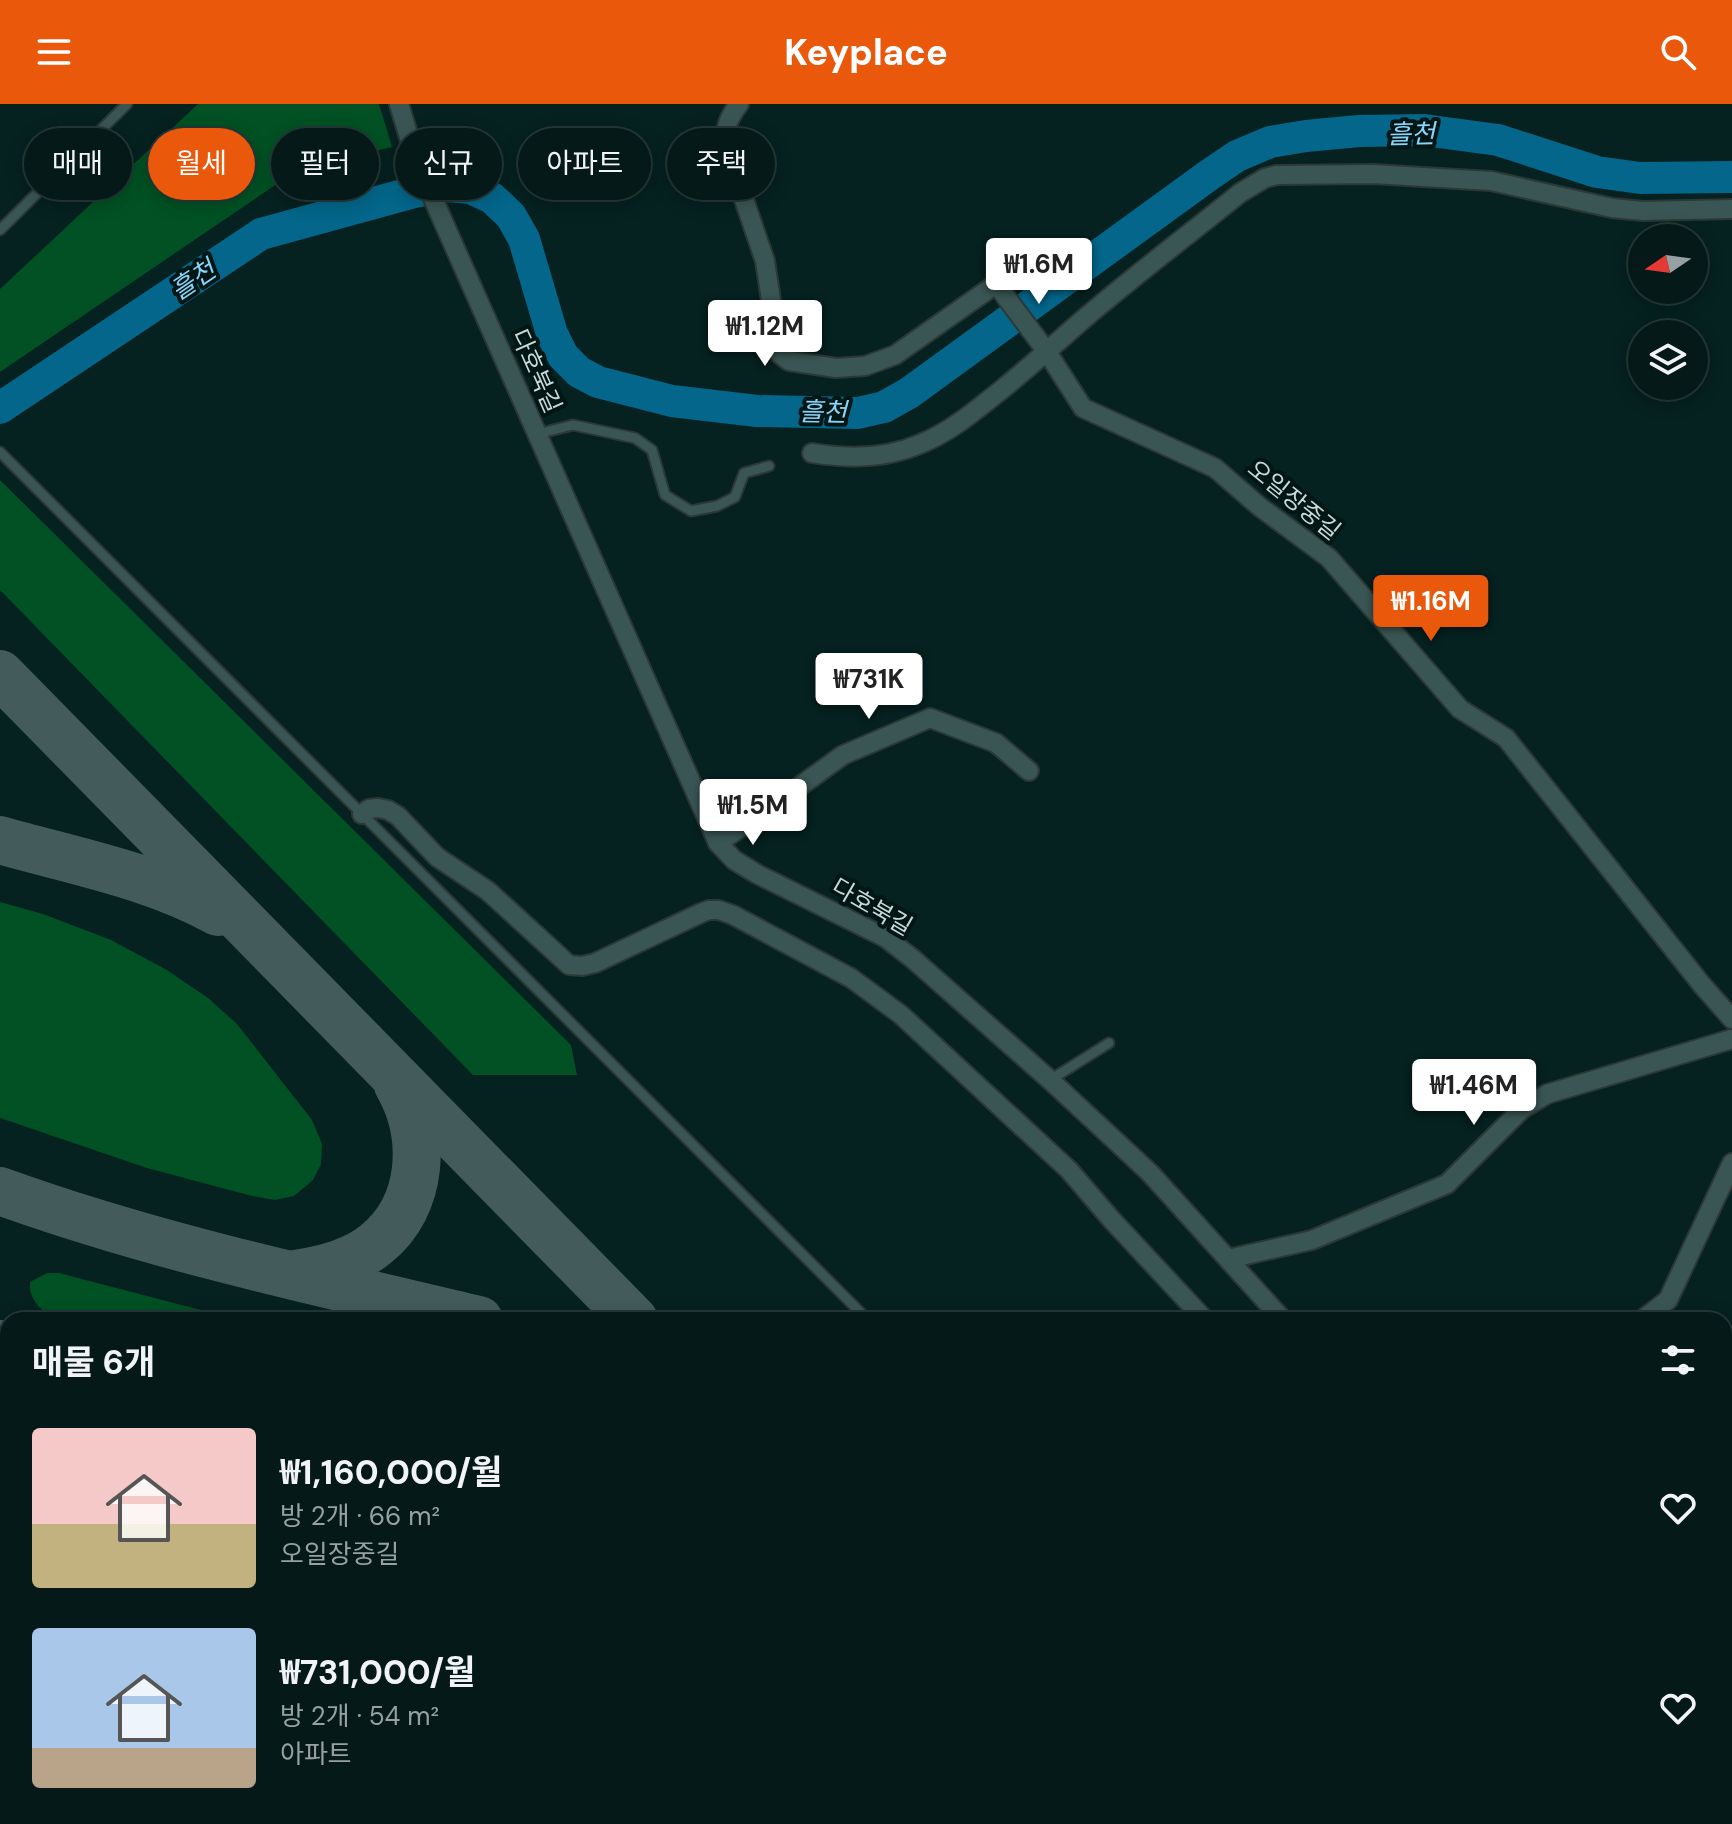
<!DOCTYPE html>
<html lang="ko">
<meta charset="utf-8">
<style>
body{margin:0;font-family:"DM Sans","Noto Sans KR",sans-serif;background:#122625;color:#f1f3f6;height:100vh;display:flex;flex-direction:column;font-size:30px;white-space:nowrap}
*{box-sizing:border-box;margin:0}
p{font-size:26px;color:#97a0a2}
.icon{flex:none;width:44px;height:44px;fill:none;stroke:currentColor;stroke-width:2;stroke-linecap:round;stroke-linejoin:round}
.map{position:relative;flex:1;overflow:hidden}
.sheet{position:absolute;left:0px;top:1208px;width:1732px;height:512px;display:flex;flex-direction:column;background:#041918;border-radius:24px 24px 0 0;box-shadow:0 4px 20px #0003,0 0 0 2px #253837}
.sheet>*{flex:none}
.guide{position:absolute;left:24px;top:24px;width:800px;height:72px;display:flex;gap:16px}
.needle{width:52px;rotate:257deg}
.buttons{position:absolute;left:1628px;top:120px;display:grid;gap:16px}
.buttons a{display:grid;place-items:center;width:80px;height:80px;border-radius:50%;background:#041918;box-shadow:0 4px 20px #0003,0 0 0 2px #253837;font-size:40px}
.price{position:absolute;translate:-50% -68px;padding:0 18px;border-radius:8px;background:#fff;color:#222;font-size:26px;line-height:52px;filter:drop-shadow(0 2px 4px #0008)}
.price::after{content:'';position:absolute;left:50%;top:48px;width:24px;height:18px;margin-left:-12px;background:inherit;clip-path:polygon(0 0,100% 0,50% 100%)}
.price.current{background:#ea580c;color:#fff}
ul{padding:0;list-style:none}
li{display:flex;align-items:center;gap:24px;height:200px;padding:0 32px}
li span{display:grid;place-items:center;flex:none;width:224px;height:160px;border-radius:8px;color:#555}
li>.icon{margin-inline-start:auto}
span .icon{width:96px;height:96px;fill:#fffc;stroke-width:1}
li b{font-size:34px}
h2{display:flex;justify-content:space-between;align-items:center;height:96px;padding:0 32px;font-size:34px}
.tag{padding:0 28px;border-radius:36px;background:#041918;box-shadow:0 4px 20px #0003,0 0 0 2px #253837;font-size:28px;line-height:72px}
.tag.current{background:#ea580c;color:#fff}
header{display:flex;justify-content:space-between;align-items:center;height:104px;padding:0 32px;background:#ea580c;color:#fff;font-size:36px;font-weight:800}
.map>svg:first-child{display:block}
.green{fill:#015124}
.lines{fill:none;stroke-linecap:round;stroke-linejoin:round}
.river{stroke:#03668a;stroke-width:32}
.taxiway{stroke:#435b5a;stroke-width:48}
.runway{stroke:#435b5a;stroke-width:122}
.lane-casing{stroke:#2c3836;stroke-width:13}
.street-casing{stroke:#2c3836;stroke-width:22}
.lane{stroke:#3a5654;stroke-width:9}
.street{stroke:#3a5654;stroke-width:18}
.labels{text-anchor:middle;stroke-width:8;stroke-linejoin:round;paint-order:stroke}
.street-label{font-size:24px;fill:#c9d9d7;stroke:#001716}
.water-label{font-size:26px;font-style:italic;fill:#8bd5fb;stroke:#001716}
</style>
<header><svg class="icon" aria-label="menu" viewBox="0 0 24 24"><path d="M4 6h16M4 12h16M4 18h16"/></svg>Keyplace<svg class="icon" aria-label="search" viewBox="0 0 24 24"><circle cx="10" cy="10" r="6"/><path d="M15 15l6 6"/></svg></header>
<div class="map">
<svg width="1732" height="1720" viewBox="0 0 1732 1720">
<rect width="100%" height="100%" fill="#052120"/>
<g class="green">
<path d="M198 0H379L392 43 299 65 0 268V185Z"/>
<path d="M0 376 571 941 577 971H473L0 486Z"/>
<path d="M0 798 43 810 111 836 167 866 208 894 237 920 312 1016 322 1040 321 1060 313 1076 294 1092 275 1096 252 1092 147 1064 0 1014Z"/>
<path d="M47 1169H59L239 1216H52C41 1204 28 1195 30 1178Z"/>
<path d="M0 1406 8 1414V1712H301L309 1720H0Z"/>
<path d="M558 1712H1029L1034 1720H568Z"/>
<path d="M1473 1712H1676L1684 1720H1464Z"/>
</g>
<g class="lines">
<path class="river" d="M0 304 261 130 414 88 448 82 470 84 492 94 511 112 524 135 552 230 563 252 579 268 598 278 672 297 757 307 858 309 884 303 909 289 1209 71 1237 52 1270 38 1306 32 1359 27 1424 26 1498 36 1597 68 1640 74 1732 73"/>
<g class="taxiway">
<path d="M0 570 634 1216"/>
<path d="M0 736C74 757 151 771 218 808"/>
<path d="M0 1087C155 1143 319 1178 479 1216"/>
<path d="M295 1170C323 1166 353 1159 376 1140 424 1101 427 1032 398 981"/>
<path d="M466 1712 468 1720"/>
<path d="M1122 1712 1130 1720"/>
</g>
<g class="runway">
<path d="M0 1277 8 1285"/>
<path d="M431 1712 439 1720"/>
</g>
<defs>
<g id="lane">
<path d="M0 126 127 0"/>
<path d="M537 330 573 321 635 334 652 346 665 391 691 407 717 402 735 393 744 369 769 362"/>
<path d="M0 348 868 1216"/>
<path d="M1050 976 1109 939"/>
<path d="M1345 1712 1352 1720"/>
</g>
<g id="street">
<path d="M399 0 411 40 435 99 718 739 734 756 757 770 886 834 913 855 1050 976 1150 1069 1283 1216"/>
<path d="M739 0C729 13 725 23 725 40L765 157 771 196 772 228 774 240 780 250 789 257 836 264 865 262 895 251 1016 166"/>
<path d="M997 181 1047 248 1083 304 1215 364 1260 403 1329 454 1460 605 1506 634 1702 881 1732 915"/>
<path d="M812 349C848 355 885 355 920 340 950 328 975 307 1000 287 1027 265 1053 242 1079 219 1131 174 1187 132 1240 89L1265 74 1277 71 1373 70 1491 77 1612 104 1643 107 1732 105"/>
<path d="M362 710 369 705 378 704 388 706 398 712 437 753 488 787 569 861 582 862 595 859 701 809 709 806H719L733 811 851 874 900 910 1069 1066 1111 1115 1205 1216"/>
<path d="M718 739 785 693 843 651 930 614 996 639 1029 667"/>
<path d="M1228 1155 1312 1136 1447 1080 1522 1005 1547 990 1732 935"/>
<path d="M1642 1216 1668 1196 1732 1059"/>
<path d="M1724 1673 1732 1681"/>
<path d="M1694 1712 1702 1720"/>
</g>
</defs>
<use href="#lane" class="lane-casing"/>
<use href="#street" class="street-casing"/>
<use href="#lane" class="lane"/>
<use href="#street" class="street"/>
</g>
<g class="labels">
<g class="street-label">
<text transform="translate(536 267) rotate(66)" y="8">다호북길</text>
<text transform="translate(1294 396) rotate(39)" y="8">오일장중길</text>
<text transform="translate(872 803) rotate(30)" y="8">다호북길</text>
</g>
<g class="water-label">
<text transform="translate(1411 30) rotate(-1)" y="9">흘천</text>
<text transform="translate(193 176) rotate(-34)" y="9">흘천</text>
<text transform="translate(823 308) rotate(1)" y="9">흘천</text>
</g>
</g>
</svg>
<div class="buttons">
<a><svg class="needle" viewBox="-14 -14 28 28"><path d="M0-13l5 13h-10z" fill="#e53935"/><path d="M0 13l5-13h-10z" fill="#97a0a2"/></svg></a>
<a><svg class="icon" aria-label="layers" viewBox="0 0 24 24"><path d="M12 4l9 5-9 5-9-5zM3 14l9 5 9-5"/></svg></a>
</div>
<b class="price" style="left:1039px;top:202px">₩1.6M</b>
<b class="price" style="left:765px;top:264px">₩1.12M</b>
<b class="price current" style="left:1431px;top:539px">₩1.16M</b>
<b class="price" style="left:869px;top:617px">₩731K</b>
<b class="price" style="left:753px;top:743px">₩1.5M</b>
<b class="price" style="left:1474px;top:1023px">₩1.46M</b>
<div class="guide">
<a class="tag">매매</a>
<a class="tag current">월세</a>
<a class="tag">필터</a>
<a class="tag">신규</a>
<a class="tag">아파트</a>
<a class="tag">주택</a>
</div>
<section class="sheet">
<h2>매물 6개<svg class="icon" aria-label="filters" viewBox="0 0 24 24"><path d="M4 7h16M4 17h16"/><circle cx="9" cy="7" r="2"/><circle cx="15" cy="17" r="2"/></svg></h2>
<ul>
<li><span style="background:linear-gradient(#f6c9c9 60%,#c2b280 0)"><svg class="icon" aria-label="home" viewBox="0 0 24 24"><path d="M3 11l9-7 9 7M6 9v11h12V9"/></svg></span><div><b>₩1,160,000/월</b><p>방 2개 · 66 m²</p><p>오일장중길</p></div><svg class="icon" aria-label="heart" viewBox="0 0 24 24"><path d="M12 20l-8-8c-3-5 5-10 8-4 3-6 11-1 8 4z"/></svg></li>
<li><span style="background:linear-gradient(#a9c7e8 75%,#b9a48a 0)"><svg class="icon" aria-label="home" viewBox="0 0 24 24"><path d="M3 11l9-7 9 7M6 9v11h12V9"/></svg></span><div><b>₩731,000/월</b><p>방 2개 · 54 m²</p><p>아파트</p></div><svg class="icon" aria-label="heart" viewBox="0 0 24 24"><path d="M12 20l-8-8c-3-5 5-10 8-4 3-6 11-1 8 4z"/></svg></li>
</ul>
</section>
</div>
